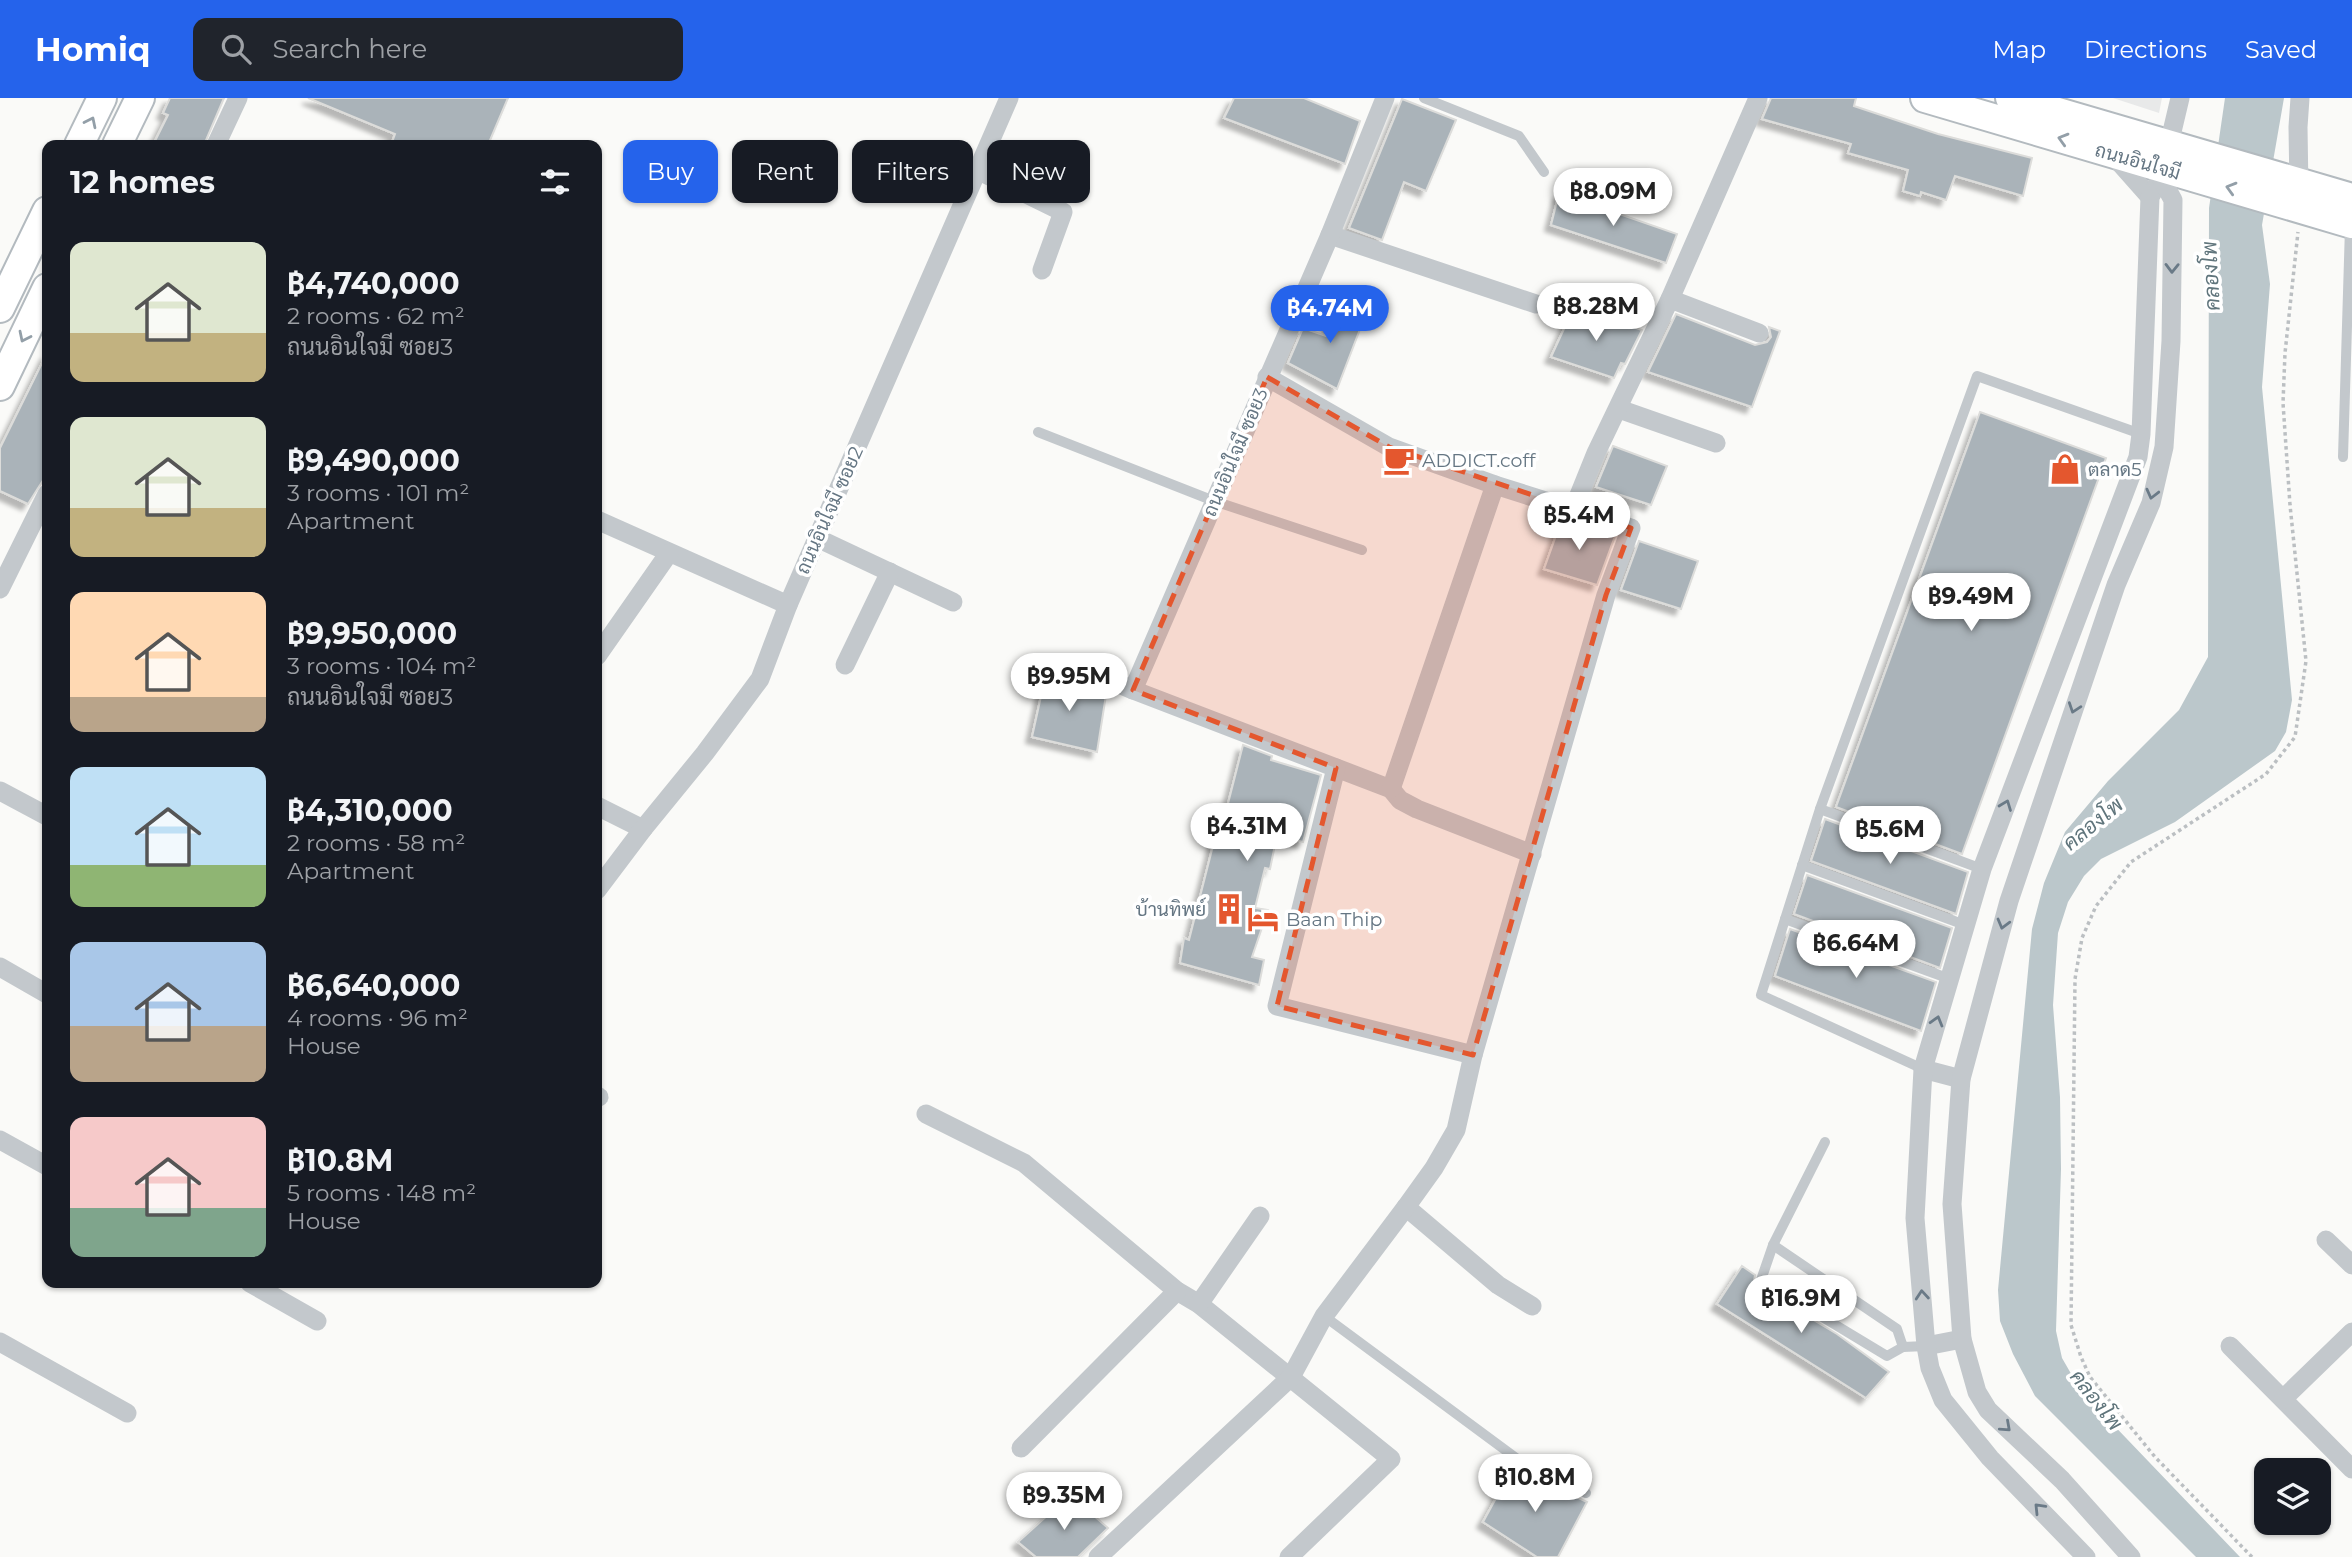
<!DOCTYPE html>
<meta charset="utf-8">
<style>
body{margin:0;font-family:Montserrat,Sarabun,sans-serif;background:#20242c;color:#f1f3f6;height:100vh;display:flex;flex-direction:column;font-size:26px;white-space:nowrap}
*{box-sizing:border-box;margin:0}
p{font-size:23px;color:#9ea1a6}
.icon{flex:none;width:38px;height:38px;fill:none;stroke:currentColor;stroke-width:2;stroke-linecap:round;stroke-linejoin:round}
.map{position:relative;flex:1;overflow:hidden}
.panel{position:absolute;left:42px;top:42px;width:560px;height:1148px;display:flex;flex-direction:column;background:#171b24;border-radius:14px;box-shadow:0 2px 5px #0004}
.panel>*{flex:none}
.top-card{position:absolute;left:623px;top:42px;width:665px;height:63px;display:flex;gap:14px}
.buttons{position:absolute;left:2254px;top:1360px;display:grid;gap:14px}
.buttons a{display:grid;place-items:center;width:77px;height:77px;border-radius:14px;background:#171b24;box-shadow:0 2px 5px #0004;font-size:35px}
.price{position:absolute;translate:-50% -60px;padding:0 16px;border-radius:24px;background:#fff;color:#222;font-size:23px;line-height:46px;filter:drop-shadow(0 2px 4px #0008)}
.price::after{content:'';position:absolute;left:50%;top:42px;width:21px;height:16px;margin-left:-10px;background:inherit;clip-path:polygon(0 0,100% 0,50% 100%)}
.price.on{background:#2563eb;color:#fff}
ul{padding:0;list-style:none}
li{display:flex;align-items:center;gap:21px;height:175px;padding:0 28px}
li span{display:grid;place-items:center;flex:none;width:196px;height:140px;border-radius:14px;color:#555}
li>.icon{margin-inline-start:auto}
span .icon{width:84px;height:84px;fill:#fffc;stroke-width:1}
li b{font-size:30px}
h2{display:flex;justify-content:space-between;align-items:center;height:84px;padding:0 28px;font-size:30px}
.pill{padding:0 24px;border-radius:14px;background:#171b24;box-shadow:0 2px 5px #0004;font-size:24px;line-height:63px}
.pill.on{background:#2563eb;color:#fff}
header{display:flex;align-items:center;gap:42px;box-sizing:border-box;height:98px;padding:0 35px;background:#2563eb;color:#fff}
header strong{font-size:33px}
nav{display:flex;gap:38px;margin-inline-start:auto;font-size:24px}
.search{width:490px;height:63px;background:#20242c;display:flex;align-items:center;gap:18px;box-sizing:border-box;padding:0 24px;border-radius:14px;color:#9ea1a6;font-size:26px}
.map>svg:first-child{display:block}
.built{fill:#e8e9e9}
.water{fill:#bbc7cb}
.building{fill:#aab3b9;stroke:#dcdcda;stroke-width:2;filter:url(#shadow)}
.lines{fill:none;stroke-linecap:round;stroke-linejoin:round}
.secondary-casing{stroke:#b3babf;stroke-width:32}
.path{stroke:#bbbfc2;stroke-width:3.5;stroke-dasharray:3.5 3.5;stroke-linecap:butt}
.service{stroke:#c3c8cc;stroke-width:10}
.minor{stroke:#c3c8cc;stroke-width:19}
.secondary{stroke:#fff;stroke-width:28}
.oneway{stroke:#939fa8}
.oneway2{stroke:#6a7a87}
.marked{fill:#e4572e;fill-opacity:0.2;stroke:#e4572e;stroke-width:5;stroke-dasharray:14 9;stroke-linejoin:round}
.labels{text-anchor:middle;stroke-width:7;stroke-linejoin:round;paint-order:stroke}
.street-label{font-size:19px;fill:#657683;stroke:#fff}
.poi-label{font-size:19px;fill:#657683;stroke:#fff;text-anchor:start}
.water-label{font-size:21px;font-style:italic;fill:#60757c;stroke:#fff}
</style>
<header>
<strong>Homiq</strong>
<div class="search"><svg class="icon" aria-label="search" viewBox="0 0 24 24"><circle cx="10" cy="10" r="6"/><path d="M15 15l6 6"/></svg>Search here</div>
<nav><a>Map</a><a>Directions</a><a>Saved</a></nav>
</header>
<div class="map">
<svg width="2352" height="1459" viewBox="0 0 2352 1459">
<defs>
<filter id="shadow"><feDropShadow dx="-6" dy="6" stdDeviation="2" flood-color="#0004"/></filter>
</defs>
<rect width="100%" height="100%" fill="#fafaf8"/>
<path class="built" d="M2113 0H2162L2159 15Z"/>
<path class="water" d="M2225 0H2284L2262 127 2270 186 2262 289 2292 602 2286 634 2275 653 2175 724 2101 761 2084 778 2068 804 2058 835 2053 907 2060 999 2061 1071 2056 1233 2062 1260 2081 1293 2240 1459H2196L2035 1298 2013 1256 2000 1223 1998 1192 2032 831 2044 785 2065 734 2108 683 2179 612 2208 559 2209 110Z"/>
<g class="building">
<path d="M170 0H224L204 47H153L168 17 163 15Z"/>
<path d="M308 0H508L488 47H391L395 36Z"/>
<path d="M1234 0H1304L1360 23 1345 66 1224 20Z"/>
<path d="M1771 0H1856L1854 8 1938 36 2032 60 2023 98 1955 78 1946 102 1921 94 1920 98 1903 93 1908 72 1848 55 1851 46 1762 21Z"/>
<path d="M1402 1 1456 22 1426 93 1404 84 1382 142 1349 130Z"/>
<path d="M1559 95 1677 136 1666 165 1551 127Z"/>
<path d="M1342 198 1367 213 1337 291 1288 265 1303 230 1326 238Z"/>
<path d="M1574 209 1642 232 1625 266 1621 265 1614 280 1551 259Z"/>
<path d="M1676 216 1755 247 1767 244 1771 239 1769 229 1780 233 1752 309 1648 274Z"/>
<path d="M47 255V376L28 406 0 393V350Z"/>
<path d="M1980 314 2106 360 1962 756 1836 709Z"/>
<path d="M1613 348 1667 368 1651 407 1596 389Z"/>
<path d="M1562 421 1615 438 1597 487 1544 471Z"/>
<path d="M1639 443 1698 463 1681 511 1621 492Z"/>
<path d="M1047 571 1106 597 1097 654 1032 639Z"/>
<path d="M1243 647 1272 658 1271 662 1321 677 1303 744 1277 737 1270 771 1265 770 1255 810 1268 812 1252 859 1264 862 1259 887 1180 865 1184 840 1189 842 1219 724 1223 725Z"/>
<path d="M1825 721 1968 774 1956 816 1811 763Z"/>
<path d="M1807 777 1952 830 1940 870 1794 816Z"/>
<path d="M1790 831 1936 884 1921 933 1775 878Z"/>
<path d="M1742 1168 1755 1177 1754 1183 1757 1188 1837 1236 1889 1274 1866 1300 1717 1206Z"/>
<path d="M1513 1369 1587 1404 1558 1459H1537L1483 1424Z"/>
<path d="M1070 1397 1108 1430 1078 1459H1036L1018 1444Z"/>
</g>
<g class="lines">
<defs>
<g id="secondary">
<path d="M1925 0 2352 126"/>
<path d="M2010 0 2352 100"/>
<path d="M79 47 102 0"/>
<path d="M117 47 140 0"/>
<path d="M0 210 47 113"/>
<path d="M0 288 47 190"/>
</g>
</defs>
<use href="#secondary" class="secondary-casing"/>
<path class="path" d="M2252 1459 2155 1359 2090 1279 2081 1259 2071 1227 2075 881 2082 840 2096 808 2131 764 2266 676 2295 639 2306 563 2290 407 2283 305 2285 255 2298 134"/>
<g class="service">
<path d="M1424 0 1519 38 1544 74"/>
<path d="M1038 334 1214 403 1362 452"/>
<path d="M2343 359 2350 129"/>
<path d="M1820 711 1982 771"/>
<path d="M1802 767 1965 827"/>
<path d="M1785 821 1950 881"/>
<path d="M1923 971 1761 897 1820 711 1977 278 2141 336"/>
<path d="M1825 1044 1773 1147 1761 1182 1887 1258 1903 1249"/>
<path d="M1773 1147 1897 1231 1903 1249 1926 1248"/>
<path d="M1324 1218 1516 1360 1586 1395"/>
</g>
<g class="minor">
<path d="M216 47 238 0"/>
<path d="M2111 55 2150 99"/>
<path d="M977 72 1063 114 1042 172"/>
<path d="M2299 93 2298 29 2300 0"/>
<path d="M1330 137 1536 206"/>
<path d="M1670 201 1759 235"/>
<path d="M1619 311 1716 345"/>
<path d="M1573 412 1596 355 1670 201 1758 0"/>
<path d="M597 422 788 507"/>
<path d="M817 440 953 504"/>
<path d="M0 491 47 396"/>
<path d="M597 558 669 455"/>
<path d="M845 567 890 474"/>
<path d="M1077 568 1133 592 1391 691 1400 702 1417 711 1532 756"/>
<path d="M1133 592 1330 137 1385 0"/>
<path d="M1336 670 1277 908 1473 957"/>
<path d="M1391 691 1495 387"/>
<path d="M0 693 47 718"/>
<path d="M597 708 643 731"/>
<path d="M597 792 643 731 705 655 760 581 788 507 1009 0"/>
<path d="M0 869 47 896"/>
<path d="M1923 971 1961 981"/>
<path d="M597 998 599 999"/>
<path d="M926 1016 1024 1065 1177 1193 1199 1206 1391 1361 1289 1459"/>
<path d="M0 1042 47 1068"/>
<path d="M1406 1109 1498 1187 1532 1208"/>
<path d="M2326 1142 2352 1167"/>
<path d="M250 1185 317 1223"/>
<path d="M1199 1206 1260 1118"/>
<path d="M0 1244 127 1315"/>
<path d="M1926 1248 1962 1241"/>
<path d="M2230 1248 2352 1371"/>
<path d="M2283 1301 2352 1234"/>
<path d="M1021 1350 1177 1193"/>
<path d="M1098 1459 1291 1279 1324 1218 1406 1109 1434 1070 1456 1032 1473 957 1606 497 1631 430 1495 387 1389 349 1267 279"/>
<path d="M2086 1459 1990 1360 1943 1302 1930 1270 1926 1248 1915 1120 1923 971 1982 771 2138 359 2141 336 2150 99 2161 80 2180 0"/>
<path d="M2131 1459 2062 1382 1988 1312 1977 1294 1962 1241 1952 1106 1961 981 2009 803 2116 487 2151 405 2164 349 2171 243 2173 102 2161 80"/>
</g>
<use href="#secondary" class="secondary"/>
</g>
<defs><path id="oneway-chevron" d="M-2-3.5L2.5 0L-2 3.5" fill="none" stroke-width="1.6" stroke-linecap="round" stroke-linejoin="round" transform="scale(1.75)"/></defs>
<g class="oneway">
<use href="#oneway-chevron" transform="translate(91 24) rotate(-64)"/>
<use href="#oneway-chevron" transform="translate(2063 41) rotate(-164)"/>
<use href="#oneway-chevron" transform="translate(2231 90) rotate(-164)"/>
<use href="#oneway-chevron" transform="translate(24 239) rotate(116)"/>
</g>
<g class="oneway2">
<use href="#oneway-chevron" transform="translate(2172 170) rotate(91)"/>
<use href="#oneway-chevron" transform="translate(2152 396) rotate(104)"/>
<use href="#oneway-chevron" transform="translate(2074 610) rotate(109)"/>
<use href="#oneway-chevron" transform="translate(2006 707) rotate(-69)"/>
<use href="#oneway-chevron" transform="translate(2003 826) rotate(105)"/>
<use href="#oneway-chevron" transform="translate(1937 923) rotate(-74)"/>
<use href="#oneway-chevron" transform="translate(1922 1197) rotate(-95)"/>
<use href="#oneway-chevron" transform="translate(2006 1329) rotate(42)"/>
<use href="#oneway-chevron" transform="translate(2039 1410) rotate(-134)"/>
</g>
<path class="marked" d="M1267 279 1389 349 1631 430 1606 497 1473 957 1277 908 1336 670 1133 592Z"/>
<defs>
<symbol id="cafe-bare" viewBox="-9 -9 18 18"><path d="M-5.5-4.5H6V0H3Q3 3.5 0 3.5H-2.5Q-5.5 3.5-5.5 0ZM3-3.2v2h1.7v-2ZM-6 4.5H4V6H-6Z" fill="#e4572e" stroke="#fff" stroke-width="2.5" paint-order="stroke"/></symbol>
<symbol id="shop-bare" viewBox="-9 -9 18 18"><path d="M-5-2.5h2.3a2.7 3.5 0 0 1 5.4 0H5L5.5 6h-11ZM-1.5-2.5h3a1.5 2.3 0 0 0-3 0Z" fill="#e4572e" stroke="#fff" stroke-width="2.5" paint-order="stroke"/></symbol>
<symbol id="building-bare" viewBox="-9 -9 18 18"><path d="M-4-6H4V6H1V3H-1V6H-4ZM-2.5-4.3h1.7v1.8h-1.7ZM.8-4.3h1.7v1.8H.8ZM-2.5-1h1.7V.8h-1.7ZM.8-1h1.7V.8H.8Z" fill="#e4572e" stroke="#fff" stroke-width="2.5" paint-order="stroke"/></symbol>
<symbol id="hotel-bare" viewBox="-9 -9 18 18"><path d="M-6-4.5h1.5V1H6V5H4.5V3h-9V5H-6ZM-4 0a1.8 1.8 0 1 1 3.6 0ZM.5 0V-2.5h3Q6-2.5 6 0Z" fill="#e4572e" stroke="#fff" stroke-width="2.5" paint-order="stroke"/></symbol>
</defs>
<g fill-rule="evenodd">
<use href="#cafe-bare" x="1377" y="340" width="44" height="44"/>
<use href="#shop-bare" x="2043" y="349" width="44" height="44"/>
<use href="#building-bare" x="1207" y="789" width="44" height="44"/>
<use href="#hotel-bare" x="1241" y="799" width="44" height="44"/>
</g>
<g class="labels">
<g class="street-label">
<text transform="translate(2138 63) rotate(16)" y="7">ถนนอินใจมี</text>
<text transform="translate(1235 354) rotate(-67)" y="7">ถนนอินใจมี ซอย3</text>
<text transform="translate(829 412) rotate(-66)" y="7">ถนนอินใจมี ซอย2</text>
</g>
<g class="poi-label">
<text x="1422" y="369">ADDICT.coff</text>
<text x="2088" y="378">ตลาด5</text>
<text x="1206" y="818" text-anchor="end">บ้านทิพย์</text>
<text x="1286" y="828">Baan Thip</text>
</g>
<g class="water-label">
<text transform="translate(2211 178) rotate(-93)" y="7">คลองโพ</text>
<text transform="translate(2093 726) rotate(-39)" y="7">คลองโพ</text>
<text transform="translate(2096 1302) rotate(52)" y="7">คลองโพ</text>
</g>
</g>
</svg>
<div class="buttons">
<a><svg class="icon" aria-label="layers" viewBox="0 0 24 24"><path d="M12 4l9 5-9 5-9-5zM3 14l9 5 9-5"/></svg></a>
</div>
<b class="price" style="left:1613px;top:130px">฿8.09M</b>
<b class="price" style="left:1596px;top:245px">฿8.28M</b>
<b class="price on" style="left:1330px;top:247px">฿4.74M</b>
<b class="price" style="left:1579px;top:454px">฿5.4M</b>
<b class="price" style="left:1971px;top:535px">฿9.49M</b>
<b class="price" style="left:1069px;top:615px">฿9.95M</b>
<b class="price" style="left:1247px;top:765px">฿4.31M</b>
<b class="price" style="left:1890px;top:768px">฿5.6M</b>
<b class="price" style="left:1856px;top:882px">฿6.64M</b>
<b class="price" style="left:1801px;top:1237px">฿16.9M</b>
<b class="price" style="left:1535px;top:1416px">฿10.8M</b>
<b class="price" style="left:1064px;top:1434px">฿9.35M</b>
<div class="top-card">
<a class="pill on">Buy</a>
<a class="pill">Rent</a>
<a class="pill">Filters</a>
<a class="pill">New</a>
</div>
<section class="panel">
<h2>12 homes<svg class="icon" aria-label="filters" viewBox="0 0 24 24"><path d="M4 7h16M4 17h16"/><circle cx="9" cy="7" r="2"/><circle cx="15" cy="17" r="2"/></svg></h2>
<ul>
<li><span style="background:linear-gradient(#dfe7d0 65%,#c2b280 0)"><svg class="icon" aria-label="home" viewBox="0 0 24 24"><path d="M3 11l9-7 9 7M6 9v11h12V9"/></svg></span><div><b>฿4,740,000</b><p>2 rooms · 62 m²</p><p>ถนนอินใจมี ซอย3</p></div></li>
<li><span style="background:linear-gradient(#dfe7d0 65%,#c2b280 0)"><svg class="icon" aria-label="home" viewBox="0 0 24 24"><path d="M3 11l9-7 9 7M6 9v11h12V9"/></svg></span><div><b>฿9,490,000</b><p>3 rooms · 101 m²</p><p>Apartment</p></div></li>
<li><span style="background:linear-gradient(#ffd9b3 75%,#b9a48a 0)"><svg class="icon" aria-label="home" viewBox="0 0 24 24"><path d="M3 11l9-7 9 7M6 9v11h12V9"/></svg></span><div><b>฿9,950,000</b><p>3 rooms · 104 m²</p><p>ถนนอินใจมี ซอย3</p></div></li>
<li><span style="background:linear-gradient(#bfe0f5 70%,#8fb573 0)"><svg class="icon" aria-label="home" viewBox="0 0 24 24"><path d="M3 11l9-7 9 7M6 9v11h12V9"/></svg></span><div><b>฿4,310,000</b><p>2 rooms · 58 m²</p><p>Apartment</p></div></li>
<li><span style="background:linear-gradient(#a9c7e8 60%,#b9a48a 0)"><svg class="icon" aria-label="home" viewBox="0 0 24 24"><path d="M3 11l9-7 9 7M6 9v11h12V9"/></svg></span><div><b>฿6,640,000</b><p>4 rooms · 96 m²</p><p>House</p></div></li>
<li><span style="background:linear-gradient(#f6c9c9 65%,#7fa58c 0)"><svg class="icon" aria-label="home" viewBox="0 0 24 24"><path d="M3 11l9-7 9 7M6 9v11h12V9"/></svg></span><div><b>฿10.8M</b><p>5 rooms · 148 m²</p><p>House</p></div></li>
</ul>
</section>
</div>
